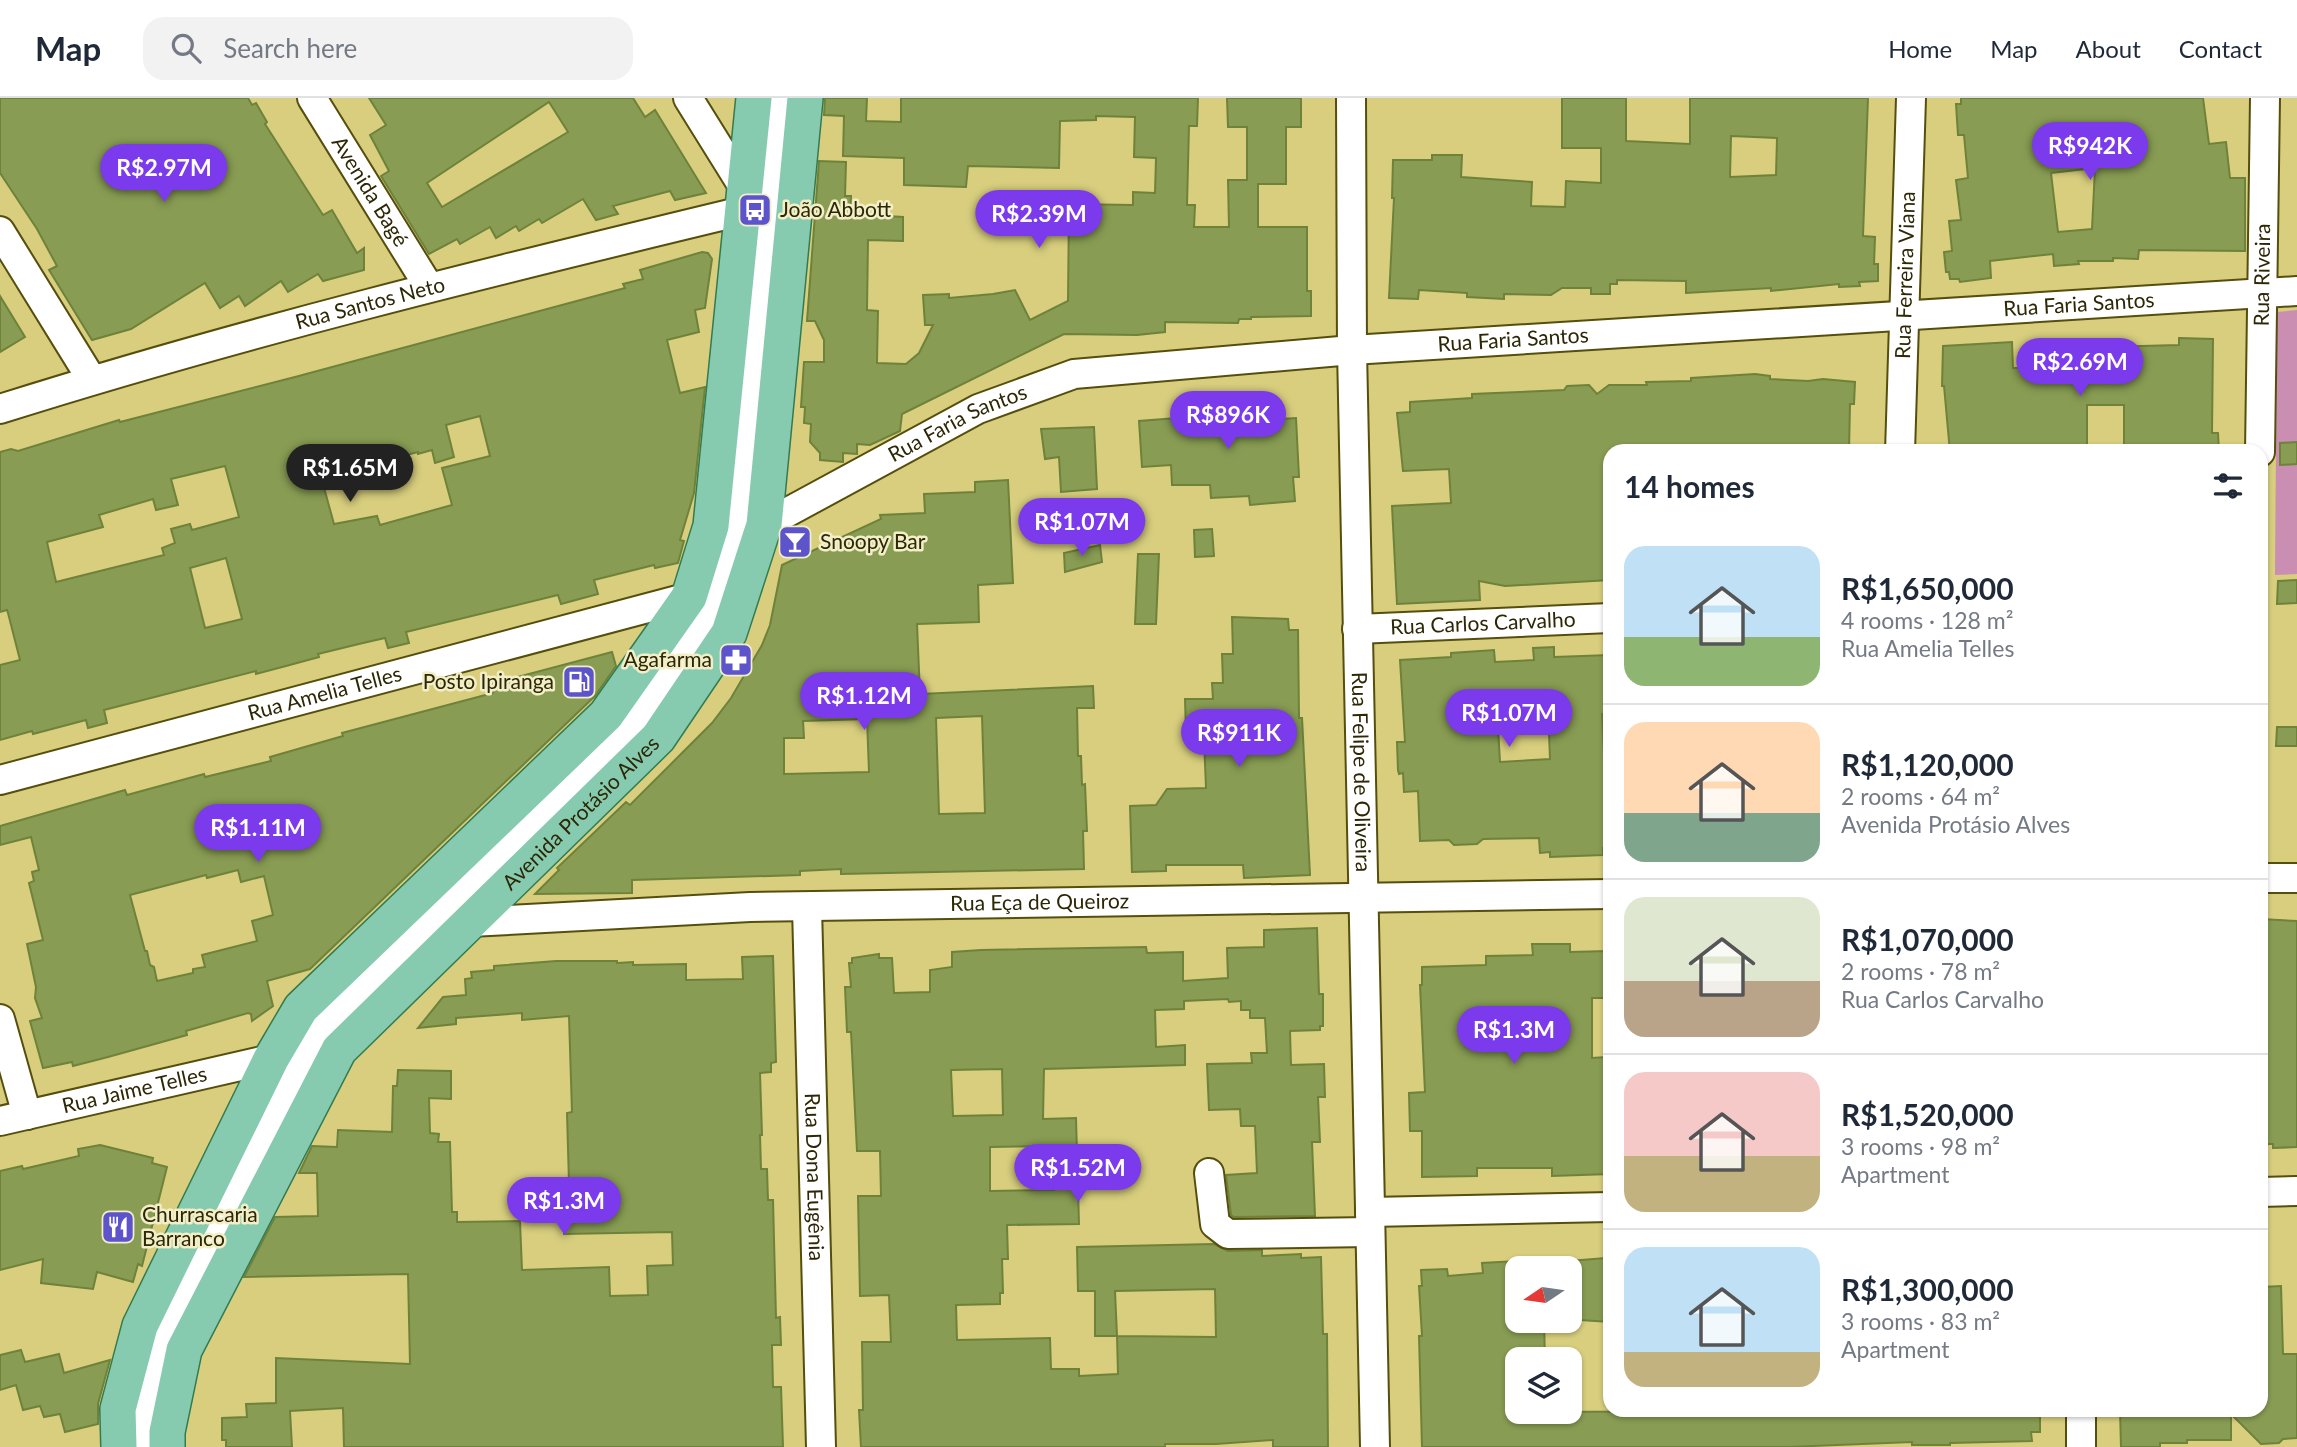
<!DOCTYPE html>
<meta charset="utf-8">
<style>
body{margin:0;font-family:Lato,sans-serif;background:#f2f2f3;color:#1f2937;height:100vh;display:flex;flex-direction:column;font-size:26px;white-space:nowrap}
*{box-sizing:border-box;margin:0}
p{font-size:23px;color:#747a83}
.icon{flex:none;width:38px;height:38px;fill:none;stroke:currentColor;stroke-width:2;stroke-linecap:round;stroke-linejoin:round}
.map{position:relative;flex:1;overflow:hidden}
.drawer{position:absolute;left:1603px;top:346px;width:665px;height:973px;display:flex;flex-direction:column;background:#fff;border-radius:21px;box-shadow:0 2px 5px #0004}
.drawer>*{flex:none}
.needle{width:46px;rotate:257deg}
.fabs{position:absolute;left:1505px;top:1158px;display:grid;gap:14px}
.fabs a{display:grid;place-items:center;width:77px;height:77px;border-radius:14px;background:#fff;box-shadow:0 2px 5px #0004;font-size:35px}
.price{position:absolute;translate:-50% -60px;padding:0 16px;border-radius:24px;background:#7c3aed;color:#fff;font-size:23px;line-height:46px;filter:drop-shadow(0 2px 4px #0008)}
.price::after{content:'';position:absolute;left:50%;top:42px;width:21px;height:16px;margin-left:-10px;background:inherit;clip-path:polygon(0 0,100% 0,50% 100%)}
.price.active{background:#222;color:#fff}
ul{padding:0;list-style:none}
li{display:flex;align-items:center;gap:21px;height:175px;padding:0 21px}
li+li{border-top:2px solid #e0e1e3}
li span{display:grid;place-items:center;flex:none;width:196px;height:140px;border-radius:21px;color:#555}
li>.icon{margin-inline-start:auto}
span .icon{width:84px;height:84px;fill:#fffc;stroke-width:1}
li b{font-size:30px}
h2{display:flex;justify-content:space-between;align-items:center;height:84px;padding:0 21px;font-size:30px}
header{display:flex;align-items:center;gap:42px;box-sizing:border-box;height:98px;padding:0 35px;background:#fff;border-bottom:2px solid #e0e1e3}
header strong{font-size:33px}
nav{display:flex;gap:38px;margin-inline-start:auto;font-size:24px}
.search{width:490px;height:63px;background:#f2f2f3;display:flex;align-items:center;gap:18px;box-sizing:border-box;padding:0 24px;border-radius:21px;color:#747a83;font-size:26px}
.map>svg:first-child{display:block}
.green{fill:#c98eb2}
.building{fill:#889c53;stroke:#6f823a;stroke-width:2;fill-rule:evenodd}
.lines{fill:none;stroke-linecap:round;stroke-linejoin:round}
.minor-casing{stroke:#564e0d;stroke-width:32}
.major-casing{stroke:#327b50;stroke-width:38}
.minor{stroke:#fff;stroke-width:28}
.major{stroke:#86cbaf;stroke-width:35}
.labels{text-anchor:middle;stroke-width:5;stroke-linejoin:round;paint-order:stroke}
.street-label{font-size:21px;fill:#2c2705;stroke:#f2eec7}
.poi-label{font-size:21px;fill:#2c2705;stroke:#f2eec7;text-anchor:start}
</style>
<header>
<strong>Map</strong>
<div class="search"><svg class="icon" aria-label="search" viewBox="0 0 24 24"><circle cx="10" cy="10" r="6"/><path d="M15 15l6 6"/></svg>Search here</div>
<nav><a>Home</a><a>Map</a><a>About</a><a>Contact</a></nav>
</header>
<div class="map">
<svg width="2297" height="1349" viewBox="0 0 2297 1349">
<rect width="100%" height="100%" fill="#d8ce7e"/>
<path class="green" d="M2297 212V476L2275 477 2277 214Z"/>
<g class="building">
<path d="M0 0H248L252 7 256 5 267 24 265 26 323 117 332 112 357 155 364 150V172L323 183 318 176 288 194 281 183 245 208 239 198 220 210 205 185 131 231 92 242 49 172 57 168 37 131 0 75Z"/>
<path d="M369 0H633L645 19 655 12 706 95 675 102 670 93 613 108 618 116 596 122 583 101 542 125 539 121 519 133 516 128 496 140 490 129 460 146 457 141 429 156 381 78 389 73 370 37 386 27ZM549 4 568 34 442 109 427 85Z"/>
<path d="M825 0H867L866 23 901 24V0H1198L1197 28H1189L1187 107H1195L1194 129H1229L1228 82H1247V29H1228L1227 0H1301V29H1286V86H1258V129H1307V193H1311V218L1251 219V221H1239L1238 225 1165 224V234L1137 237 1064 236 902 316 900 333 870 347 857 346V356L843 355V364L820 362V355L810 344 811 326 804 325 805 309H801L804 264H824V242L815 223H807L819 63 846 64 845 98H851L850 116 903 119V143L868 142 867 212 878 213 877 265 906 266 919 255 933 227H925L923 197 949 196V200L993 196 1015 192 1030 222 1068 203 1069 106 1133 107V94L1155 95 1156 60 1134 59 1135 19 1096 18V22L1060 23 1059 70 968 68 966 89 904 87V60L843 58 844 18 824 17Z"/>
<path d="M1562 0H1626V43L1690 46V0H1868L1863 138 1875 139 1874 166H1878V183L1859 184 1860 188 1839 189V186L1771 193V190L1686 195V183L1617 182V186H1610V196H1591V190H1562L1551 197 1504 196V201L1467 199V195L1419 192 1418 201 1389 200 1394 100H1392L1393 62H1432V57H1462L1461 79 1532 84 1531 108 1565 109 1566 83 1601 85V50H1562ZM1731 38 1777 40 1776 77 1730 79Z"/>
<path d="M1961 0H2203L2209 46 2226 44 2230 80H2245V153L2139 152 2138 161 2113 160V163H2078L2079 166 2054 168 2053 156 1990 163 1991 180 1960 184 1959 181H1950L1949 174H1946L1944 154 1952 153 1949 123 1961 122 1956 82 1968 80 1964 37H1958L1956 6H1961ZM2095 70 2092 131 2058 134 2051 75Z"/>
<path d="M702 154 708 155 712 161 705 210 695 212 699 234 667 242 680 295 705 289 694 395 680 442 684 443 678 465 655 470 654 467 594 482 598 496 561 506 558 497 406 534 409 545 388 550 385 540 363 545 318 556 319 559 286 568 256 576V573L104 612 107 625 88 630 86 622 33 636 32 633 0 642V567L20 562 8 515 7 512 0 514V354L11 351 18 353 119 322 120 324 295 279 625 190 623 186 643 181 640 172ZM480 318 490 358 442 370 452 407 380 427 377 418 334 426 323 386 356 376 355 370 418 354V356L432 352 435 365 454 359 446 327ZM225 368 239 419 192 432 190 426 171 431 175 445 162 450 164 457 56 484 47 444 103 429 99 417 153 401 156 412 178 407 171 381ZM226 460 242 521 205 530 190 470Z"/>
<path d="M0 198 25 239 0 254Z"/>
<path d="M2179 240 2213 241 2212 335H2218L2219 354H2124V307H2087V354H1950L1944 288H1942L1943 248 2012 244 2013 270 2057 269V249L2076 247 2107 284 2104 249 2179 247Z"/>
<path d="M1755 276 1770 278V281L1808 283 1823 281 1855 284 1854 306H1850L1849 354H1774L1773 352 1610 354V482L1505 488 1479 483 1480 502 1397 506 1392 408 1451 405 1449 371 1403 373 1397 315 1410 314V304L1472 300V296L1564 292 1567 288 1589 287 1597 296 1609 287H1647L1646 284 1691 283V280Z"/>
<path d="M1279 304 1280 321 1296 320 1299 379H1293L1295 403 1250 407 1249 398 1211 400 1210 387H1172L1171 367 1142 369 1139 323 1177 320V315L1206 314V309Z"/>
<path d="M1094 329 1097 391 1061 394 1059 359 1045 361 1041 331Z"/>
<path d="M2297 344V366L2280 367V345Z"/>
<path d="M1008 382 1013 485 978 487 979 524 917 526 920 596 1093 588 1094 610H1077L1078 658H1081L1082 687 1085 686 1087 733H1083L1084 771 841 776V771L800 773V777L632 782V795L535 796 559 772 557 770 626 704 630 707 712 625 731 600 762 547 770 527 782 467 881 421 880 417 925 415 924 396 975 394V384ZM982 618 985 715 939 716 936 620ZM867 621 869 674 784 676V640H804L803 623Z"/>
<path d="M1212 431 1214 458 1195 459 1194 432Z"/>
<path d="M1100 447 1102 464 1065 474 1064 455Z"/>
<path d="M1138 456H1159L1156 526H1135Z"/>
<path d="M2297 482V505L2277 506 2278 483Z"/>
<path d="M1232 519 1288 521 1289 532H1298L1299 620H1302L1310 777 1244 780 1243 767H1166V773L1132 774 1130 708 1156 707 1167 691 1206 690 1204 641H1194L1193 635H1186L1185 601H1213L1212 585H1223L1222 556H1233Z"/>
<path d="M1554 549V559L1610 557V616H1602L1604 658H1610V750H1603V757L1550 759V754L1540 755 1539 740 1483 741 1477 746 1454 747 1449 742 1420 743 1418 693 1404 694 1403 675 1399 676 1398 672 1397 644H1405L1400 562 1451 559V555L1494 552 1495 564 1534 562 1533 550ZM1548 609 1550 661 1500 664 1497 612Z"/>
<path d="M612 554 616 568 595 598 310 871 267 883 273 908 252 923 251 916 248 915 186 933 187 937 108 959 73 968 72 964 43 970 30 923 42 920 35 900 36 889 27 846 43 842 29 785 34 783 32 774 39 772 31 739 0 747V728L125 692 127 697 204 676 205 679 271 663 270 659 343 638 342 635 493 595 491 586ZM238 772 241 784 264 778 273 817 252 823 257 843 202 857 205 869 193 871V875L157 883 154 869 150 867 147 853H145L130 797 206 777 207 780Z"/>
<path d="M2277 629H2297V648H2276Z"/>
<path d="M2261 821 2297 823V1049L2273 1050V1046H2261Z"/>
<path d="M1317 830 1319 896H1323V928H1320V932L1290 933 1291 967 1324 966 1325 999H1318L1320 1044H1312L1315 1118 1234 1119 1231 1117 1226 1077 1257 1075 1255 1028H1241L1240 1011 1209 1012 1207 966 1252 965 1251 955H1267L1265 920H1250V912H1241V903L1229 904 1228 901 1184 903V911L1155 912 1156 949 1185 947V967L1044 971 1043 1021 1076 1020 1079 1126 1007 1127 1008 1161H1002L1003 1195H1000V1206L956 1207 957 1242 1050 1240 1051 1271H1079V1278L1118 1276 1117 1238H1095V1193H1078L1077 1149 1214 1146 1228 1153 1262 1152V1158L1301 1156V1160L1321 1159 1323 1236H1327L1328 1349H1273V1342L1216 1346H1165V1349H861L859 1312H863L862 1244H891L889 1197 860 1198 858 1098H881L880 1053H857L851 934H847L845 889H851L849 865H852V860L879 856V860H892L894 895 930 894V872L952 869V854L981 852 1146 849 1147 855 1183 854V883L1228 880 1227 850 1264 849V832ZM1002 971 1003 1017 953 1018 951 972ZM1053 1048 1054 1092 990 1093V1049ZM1215 1191 1216 1239 1117 1238 1115 1193Z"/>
<path d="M1532 846H1570V854L1608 853V858L1610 857V900H1592V960L1606 959 1607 969H1610V1076L1552 1078V1070H1477V1078L1422 1079V1033H1410L1409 995 1425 994 1420 887H1422V869L1486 867V858L1533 857Z"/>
<path d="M773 858 776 964 771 965V974L760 975 762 1037H760L761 1071H767L768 1102H773L776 1220 780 1219 781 1247H772L773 1289H781L783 1349H344L343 1310 290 1313 292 1349H226V1342H222V1320L247 1319 246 1306 276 1305V1260L410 1266 408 1176 244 1179 275 1119 318 1118 317 1075H299L312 1048 337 1049 338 1032 392 1034 393 988H397L398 972 451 973V1001L429 1000 430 1035 439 1036 438 1044H450L452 1114H457V1124L520 1123 522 1172 609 1169 610 1198 648 1197 647 1168 673 1167 672 1134 564 1136V1111H550V1085H569L567 1015 572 1014 569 918 522 922V915L456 920V926L418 930 443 899 466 897 465 881 472 880 471 874 494 872V868L556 863H617V865L633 864V867L686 866V882L743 881 742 859Z"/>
<path d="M100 1047 153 1060 152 1065 167 1069 142 1168 138 1166 133 1184 97 1174 93 1191 41 1185 43 1161 0 1172V1073L22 1068 23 1071 79 1058 78 1051Z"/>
<path d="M1605 1160 1606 1175H1610V1224L1580 1222V1216H1570V1163Z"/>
<path d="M1517 1163V1223H1544L1545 1262H1517V1314L2040 1312V1334H2031L2032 1343 1950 1345V1347H1912V1344L1788 1349H1422L1419 1238H1422L1419 1188H1422L1421 1172 1447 1171 1448 1178 1483 1175 1482 1165Z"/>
<path d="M2281 1188 2283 1256H2297V1340L2283 1341 2279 1345 2261 1346 2231 1316V1342H2187V1345H2160V1349H2121L2120 1312H2261V1189Z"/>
<path d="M21 1252 25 1264 59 1256 64 1275 110 1262 98 1306V1326L65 1334 60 1316 44 1319 40 1308 23 1312 16 1287 0 1292V1257Z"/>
</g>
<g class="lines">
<defs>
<g id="minor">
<path id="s1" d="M312 0 429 189"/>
<path d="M688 0 744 90"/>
<path id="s2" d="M1351 0 1352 252 1375 1349"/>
<path d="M0 133 92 282"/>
<path id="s3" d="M0 311C244 234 493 173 742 113"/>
<path id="s4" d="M1900 354 1911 0"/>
<path id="s5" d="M2260 354 2265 0"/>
<path id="s6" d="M764 427 978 311 1074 276 1352 252 2297 193"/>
<path id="s7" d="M1357 531 1610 520"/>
<path id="s8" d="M0 682 689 499"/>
<path d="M2261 780H2297"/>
<path id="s9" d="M807 809 821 1349"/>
<path id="s10" d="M470 824 750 809 1610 796"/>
<path d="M0 921 27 1017"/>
<path id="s11" d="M0 1023 271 961"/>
<path d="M1209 1075 1215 1126 1228 1136 1370 1134"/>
<path d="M2261 1094 2297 1093"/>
<path d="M1370 1114 1610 1109"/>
<path d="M2081 1312V1349"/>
<path d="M143 1349 142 1323 162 1240 320 931 632 629 709 517 738 427 780 0"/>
</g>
<g id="major">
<path d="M119 1349 118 1311 140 1228 271 961 301 910 606 617 689 499 711 428 754 0"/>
<path id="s12" d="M167 1349V1334L184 1252 339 952 658 640 729 535 764 427 805 0"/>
</g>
</defs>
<use href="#minor" class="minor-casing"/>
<use href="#major" class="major-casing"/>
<use href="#minor" class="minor"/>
<use href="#major" class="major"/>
</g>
<defs>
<symbol id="bus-square" viewBox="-11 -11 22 22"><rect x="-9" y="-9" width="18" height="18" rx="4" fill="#5d53cb" stroke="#f2eec7"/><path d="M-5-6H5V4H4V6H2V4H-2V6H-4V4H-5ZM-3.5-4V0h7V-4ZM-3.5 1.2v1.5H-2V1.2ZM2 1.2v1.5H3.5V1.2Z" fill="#fff"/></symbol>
<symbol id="bar-square" viewBox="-11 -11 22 22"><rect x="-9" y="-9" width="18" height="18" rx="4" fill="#5d53cb" stroke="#f2eec7"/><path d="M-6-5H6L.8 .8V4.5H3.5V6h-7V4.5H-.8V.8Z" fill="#fff"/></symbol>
<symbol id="pharmacy-square" viewBox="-11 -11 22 22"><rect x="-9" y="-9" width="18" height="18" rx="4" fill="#5d53cb" stroke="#f2eec7"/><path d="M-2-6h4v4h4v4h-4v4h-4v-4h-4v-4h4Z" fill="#fff"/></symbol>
<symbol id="fuel-square" viewBox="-11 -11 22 22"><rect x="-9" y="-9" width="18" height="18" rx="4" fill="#5d53cb" stroke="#f2eec7"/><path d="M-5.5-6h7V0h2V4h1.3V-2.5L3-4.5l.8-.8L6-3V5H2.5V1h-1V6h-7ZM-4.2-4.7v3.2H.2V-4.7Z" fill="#fff"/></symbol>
<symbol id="restaurant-square" viewBox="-11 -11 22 22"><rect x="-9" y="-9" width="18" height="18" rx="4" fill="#5d53cb" stroke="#f2eec7"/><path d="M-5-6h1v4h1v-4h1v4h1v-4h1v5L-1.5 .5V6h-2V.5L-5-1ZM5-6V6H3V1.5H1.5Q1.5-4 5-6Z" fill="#fff"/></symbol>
</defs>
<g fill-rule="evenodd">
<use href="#bus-square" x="736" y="93" width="38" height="38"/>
<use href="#bar-square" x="776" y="425" width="38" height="38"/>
<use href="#pharmacy-square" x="717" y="543" width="38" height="38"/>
<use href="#fuel-square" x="560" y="565" width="38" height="38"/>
<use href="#restaurant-square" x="99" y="1110" width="38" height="38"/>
</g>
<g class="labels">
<g class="street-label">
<text dy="7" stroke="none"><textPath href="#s1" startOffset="110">Avenida Bagé</textPath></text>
<text dy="7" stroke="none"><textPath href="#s4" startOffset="177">Rua Ferreira Viana</textPath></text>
<text dy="7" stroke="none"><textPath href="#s5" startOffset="177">Rua Riveira</textPath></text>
<text dy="7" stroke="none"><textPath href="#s3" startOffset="385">Rua Santos Neto</textPath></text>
<text dy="7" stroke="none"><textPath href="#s6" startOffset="1353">Rua Faria Santos</textPath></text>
<text dy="7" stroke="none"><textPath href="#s6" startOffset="786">Rua Faria Santos</textPath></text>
<text dy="7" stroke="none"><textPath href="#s6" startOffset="219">Rua Faria Santos</textPath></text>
<text dy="7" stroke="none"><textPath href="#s7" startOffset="126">Rua Carlos Carvalho</textPath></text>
<text dy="7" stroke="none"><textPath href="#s8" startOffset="336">Rua Amelia Telles</textPath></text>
<text dy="7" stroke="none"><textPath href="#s2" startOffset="674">Rua Felipe de Oliveira</textPath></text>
<text dy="7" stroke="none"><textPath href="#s12" startOffset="775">Avenida Protásio Alves</textPath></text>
<text dy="7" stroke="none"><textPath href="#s10" startOffset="570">Rua Eça de Queiroz</textPath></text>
<text dy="7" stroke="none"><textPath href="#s11" startOffset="138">Rua Jaime Telles</textPath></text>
<text dy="7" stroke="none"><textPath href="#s9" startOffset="270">Rua Dona Eugênia</textPath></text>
</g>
<g class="poi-label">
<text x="780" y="119">João Abbott</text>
<text x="820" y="451">Snoopy Bar</text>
<text x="712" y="569" text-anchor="end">Agafarma</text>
<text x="554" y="591" text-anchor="end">Posto Ipiranga</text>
<text x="142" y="1124">Churrascaria<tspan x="142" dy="24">Barranco</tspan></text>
</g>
</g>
</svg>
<div class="fabs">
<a><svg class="needle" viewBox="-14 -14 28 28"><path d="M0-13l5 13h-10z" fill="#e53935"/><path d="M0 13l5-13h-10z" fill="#747a83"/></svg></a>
<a><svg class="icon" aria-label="layers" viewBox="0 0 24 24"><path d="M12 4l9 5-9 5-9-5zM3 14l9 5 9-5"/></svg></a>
</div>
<b class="price" style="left:2090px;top:84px">R$942K</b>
<b class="price" style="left:164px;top:106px">R$2.97M</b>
<b class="price" style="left:1039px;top:152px">R$2.39M</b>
<b class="price" style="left:2080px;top:300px">R$2.69M</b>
<b class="price" style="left:1228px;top:353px">R$896K</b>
<b class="price active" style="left:350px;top:406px">R$1.65M</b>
<b class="price" style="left:1082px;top:460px">R$1.07M</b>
<b class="price" style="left:864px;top:634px">R$1.12M</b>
<b class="price" style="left:1509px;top:651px">R$1.07M</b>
<b class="price" style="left:1239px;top:671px">R$911K</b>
<b class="price" style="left:258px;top:766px">R$1.11M</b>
<b class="price" style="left:1514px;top:968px">R$1.3M</b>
<b class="price" style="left:1078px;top:1106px">R$1.52M</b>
<b class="price" style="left:564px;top:1139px">R$1.3M</b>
<section class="drawer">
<h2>14 homes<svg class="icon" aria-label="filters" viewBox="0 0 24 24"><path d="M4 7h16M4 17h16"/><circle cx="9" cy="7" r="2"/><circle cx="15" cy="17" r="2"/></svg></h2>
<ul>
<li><span style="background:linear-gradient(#bfe0f5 65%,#8fb573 0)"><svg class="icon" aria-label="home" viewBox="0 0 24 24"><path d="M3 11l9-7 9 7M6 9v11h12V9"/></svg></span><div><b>R$1,650,000</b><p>4 rooms · 128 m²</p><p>Rua Amelia Telles</p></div></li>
<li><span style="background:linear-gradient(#ffd9b3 65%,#7fa58c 0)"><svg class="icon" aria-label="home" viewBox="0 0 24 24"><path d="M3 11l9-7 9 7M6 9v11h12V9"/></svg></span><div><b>R$1,120,000</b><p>2 rooms · 64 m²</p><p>Avenida Protásio Alves</p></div></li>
<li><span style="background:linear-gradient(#dfe7d0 60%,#b9a48a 0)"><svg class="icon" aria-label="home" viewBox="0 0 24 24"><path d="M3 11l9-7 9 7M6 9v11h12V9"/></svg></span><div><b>R$1,070,000</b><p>2 rooms · 78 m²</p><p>Rua Carlos Carvalho</p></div></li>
<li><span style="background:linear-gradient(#f6c9c9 60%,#c2b280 0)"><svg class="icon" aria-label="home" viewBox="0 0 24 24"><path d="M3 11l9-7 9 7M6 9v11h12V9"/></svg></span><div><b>R$1,520,000</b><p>3 rooms · 98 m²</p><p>Apartment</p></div></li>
<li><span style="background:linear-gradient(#bfe0f5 75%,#c2b280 0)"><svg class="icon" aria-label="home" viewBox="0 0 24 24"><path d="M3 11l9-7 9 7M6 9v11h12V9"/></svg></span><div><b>R$1,300,000</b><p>3 rooms · 83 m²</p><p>Apartment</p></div></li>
</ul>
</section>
</div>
